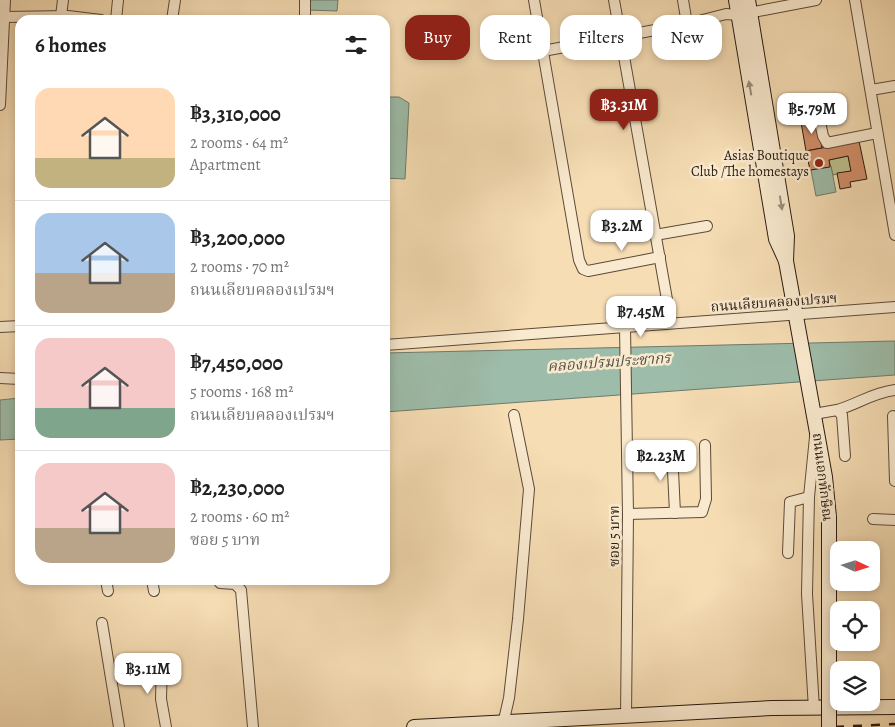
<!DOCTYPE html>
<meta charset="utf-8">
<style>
body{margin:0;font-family:Alegreya,"Noto Serif Thai",serif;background:#f2f2f2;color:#222;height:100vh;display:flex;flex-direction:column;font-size:19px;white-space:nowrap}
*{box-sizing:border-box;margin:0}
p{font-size:16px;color:#767676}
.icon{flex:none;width:28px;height:28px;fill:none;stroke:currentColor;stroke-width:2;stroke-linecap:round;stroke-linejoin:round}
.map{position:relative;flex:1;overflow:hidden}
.drawer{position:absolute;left:15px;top:15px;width:375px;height:570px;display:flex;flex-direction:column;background:#fff;border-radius:15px;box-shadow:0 2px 8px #0003}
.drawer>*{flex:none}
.hud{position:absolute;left:405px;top:15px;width:415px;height:45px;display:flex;gap:10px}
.needle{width:32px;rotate:94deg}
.fabs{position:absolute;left:830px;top:541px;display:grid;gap:10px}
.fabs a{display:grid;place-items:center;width:50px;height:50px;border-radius:10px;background:#fff;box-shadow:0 2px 8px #0003;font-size:25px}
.price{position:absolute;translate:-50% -42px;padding:0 11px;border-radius:10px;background:#fff;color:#222;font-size:16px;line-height:32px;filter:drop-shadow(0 1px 2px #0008)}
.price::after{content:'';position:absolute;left:50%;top:30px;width:15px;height:11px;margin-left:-8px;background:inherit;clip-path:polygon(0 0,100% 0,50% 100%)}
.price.selected{background:#8f2418;color:#fff}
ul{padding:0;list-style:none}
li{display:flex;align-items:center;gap:15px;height:125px;padding:0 20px}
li+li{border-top:1px solid #e0e0e0}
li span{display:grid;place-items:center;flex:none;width:140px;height:100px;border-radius:15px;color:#555}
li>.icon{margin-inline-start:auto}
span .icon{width:60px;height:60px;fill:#fffc;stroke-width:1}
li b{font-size:21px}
h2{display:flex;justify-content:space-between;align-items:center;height:60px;padding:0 20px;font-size:21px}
.tag{padding:0 18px;border-radius:15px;background:#fff;box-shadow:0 2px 8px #0003;font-size:18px;line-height:45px}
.tag.selected{background:#8f2418;color:#fff}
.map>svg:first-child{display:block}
.green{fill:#bdc08c;stroke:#726c4e}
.water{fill:#9dbca9;stroke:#6e7b6c}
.building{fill:#d28f6a;stroke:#281910}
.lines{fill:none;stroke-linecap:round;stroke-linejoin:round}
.street-casing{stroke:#5c4a39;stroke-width:12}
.secondary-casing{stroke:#281910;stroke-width:16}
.street{stroke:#f9e9ce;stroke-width:10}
.secondary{stroke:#f9e9ce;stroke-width:14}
.rail{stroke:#281910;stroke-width:2.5;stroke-dasharray:9 9;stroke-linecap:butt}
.secondary-bridge-casing{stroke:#281910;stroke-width:16;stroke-linecap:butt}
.secondary-bridge{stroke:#f9e9ce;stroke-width:14}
.oneway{fill:#9b8b78}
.poi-dot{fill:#8f2418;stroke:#f9e9ce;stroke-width:2}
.labels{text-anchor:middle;stroke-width:5;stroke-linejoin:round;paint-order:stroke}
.poi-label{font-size:14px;fill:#281910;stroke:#f9e9ce;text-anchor:end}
.street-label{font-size:14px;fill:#281910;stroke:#f9e9ce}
.water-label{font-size:15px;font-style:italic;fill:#515246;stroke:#f9e9ce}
</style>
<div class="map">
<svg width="895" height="727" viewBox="0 0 895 727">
<rect width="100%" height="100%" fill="#f6ddb4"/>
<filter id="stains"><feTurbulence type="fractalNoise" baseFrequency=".004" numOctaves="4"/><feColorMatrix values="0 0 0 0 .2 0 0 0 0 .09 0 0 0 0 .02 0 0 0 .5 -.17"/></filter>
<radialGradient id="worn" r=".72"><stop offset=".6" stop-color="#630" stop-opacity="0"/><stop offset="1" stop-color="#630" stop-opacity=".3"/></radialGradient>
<path class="green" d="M848 156 851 171 833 175 829 160Z"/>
<g class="water">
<path d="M308 0H338L337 11 308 10Z"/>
<path d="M385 97H399L409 103 405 179 385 178Z"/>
<path d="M831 166 836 192 816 196 811 170Z"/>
<path d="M895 341V375L385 412V353Z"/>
<path d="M20 398V439L0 440V400Z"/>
</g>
<g class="building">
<path d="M817 119 822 148 806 151 801 122Z"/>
<path d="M859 141 867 179 850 182 851 187 840 189 837 173 851 171 848 156 829 160 830 167 810 170 806 151Z"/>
</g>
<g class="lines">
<defs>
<g id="street">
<path d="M534 0 579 260 583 269 588 271 660 257"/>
<path d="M614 0 668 305"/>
<path d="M683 0 687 24"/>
<path d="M855 0 895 235"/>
<path d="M61 16 63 0"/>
<path d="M4 17 68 16 101 20"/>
<path d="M116 20 118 0"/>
<path d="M172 20 175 0"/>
<path d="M305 20V0"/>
<path d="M543 51 687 24 726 14 738 15 816 0"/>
<path d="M871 90 895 86"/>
<path d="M0 105 5 0"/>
<path d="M820 122 823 136 827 143 877 133"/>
<path d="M655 235 707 226"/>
<path d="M0 327 20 326"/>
<path d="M625 327 628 514 626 716"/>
<path d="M385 345 895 307"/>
<path d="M0 378 20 379"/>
<path d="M837 410C858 404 872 393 895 390"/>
<path d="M814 414 837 410 842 415 845 456"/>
<path d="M893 416 895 481"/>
<path d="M672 450 675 513"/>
<path d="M628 514 702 512 706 499 705 445"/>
<path d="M873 519 895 520"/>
<path d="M788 553 790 502 809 497"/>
<path d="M106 580 108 591"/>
<path d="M152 580 154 591"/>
<path d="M218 580 220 583 235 584 241 590 253 727"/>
<path d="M102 623 119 727"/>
<path d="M162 661 161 699 166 727"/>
<path d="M814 709 807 594 809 497 815 437"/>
<path d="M503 724 509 698 518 619 529 489 514 415"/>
</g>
<g id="secondary">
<path d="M736 0 776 239 786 261"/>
<path d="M748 0 787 236 786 261 825 477 829 517"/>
<path d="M414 727 772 708 895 707"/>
</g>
</defs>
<use href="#street" class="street-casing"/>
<use href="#secondary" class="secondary-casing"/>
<use href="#street" class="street"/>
<use href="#secondary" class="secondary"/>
<path class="rail" d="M835 727 895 724"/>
<defs>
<path id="secondary-bridge" d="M829 517V727"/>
</defs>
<use href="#secondary-bridge" class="secondary-bridge-casing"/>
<use href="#secondary-bridge" class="secondary-bridge"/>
</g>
<defs><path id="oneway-solid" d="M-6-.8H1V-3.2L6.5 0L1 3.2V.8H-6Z" transform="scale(1.25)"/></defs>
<g class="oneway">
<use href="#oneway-solid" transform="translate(750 88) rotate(-100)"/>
<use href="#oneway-solid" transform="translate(781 203) rotate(81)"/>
</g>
<circle class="poi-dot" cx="819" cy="163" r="5"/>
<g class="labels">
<g class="poi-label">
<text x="809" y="160">Asias Boutique<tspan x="809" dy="16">Club /The homestays</tspan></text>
</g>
<g class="street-label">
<text transform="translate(774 302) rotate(-4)" y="5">ถนนเลียบคลองเปรมฯ</text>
<text transform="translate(823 477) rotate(83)" y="5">ถนนเอกทักษิณ</text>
<text transform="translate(614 536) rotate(-90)" y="5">ซอย 5 บาท</text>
</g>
<g class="water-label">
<text transform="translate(609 362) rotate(-4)" y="5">คลองเปรมประชากร</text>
</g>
</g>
<rect width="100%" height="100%" filter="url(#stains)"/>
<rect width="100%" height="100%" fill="url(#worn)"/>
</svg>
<div class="fabs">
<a><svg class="needle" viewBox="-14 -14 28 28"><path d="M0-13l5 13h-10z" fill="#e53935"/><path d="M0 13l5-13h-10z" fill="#767676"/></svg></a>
<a><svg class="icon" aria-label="locate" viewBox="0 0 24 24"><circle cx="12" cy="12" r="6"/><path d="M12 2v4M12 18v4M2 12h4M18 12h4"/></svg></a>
<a><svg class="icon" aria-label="layers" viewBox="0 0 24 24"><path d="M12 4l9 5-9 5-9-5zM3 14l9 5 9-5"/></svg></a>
</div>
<b class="price selected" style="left:624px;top:131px">฿3.31M</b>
<b class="price" style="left:812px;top:135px">฿5.79M</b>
<b class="price" style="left:622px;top:252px">฿3.2M</b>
<b class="price" style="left:641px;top:338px">฿7.45M</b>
<b class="price" style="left:661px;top:482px">฿2.23M</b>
<b class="price" style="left:148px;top:695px">฿3.11M</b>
<div class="hud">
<a class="tag selected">Buy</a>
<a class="tag">Rent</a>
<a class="tag">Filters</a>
<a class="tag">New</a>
</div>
<section class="drawer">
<h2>6 homes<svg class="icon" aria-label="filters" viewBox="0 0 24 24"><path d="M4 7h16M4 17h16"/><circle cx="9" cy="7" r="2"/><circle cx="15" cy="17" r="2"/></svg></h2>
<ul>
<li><span style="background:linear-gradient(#ffd9b3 70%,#c2b280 0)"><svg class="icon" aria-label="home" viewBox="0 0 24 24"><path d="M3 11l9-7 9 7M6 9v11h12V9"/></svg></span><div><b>฿3,310,000</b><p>2 rooms · 64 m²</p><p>Apartment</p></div></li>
<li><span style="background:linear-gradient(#a9c7e8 60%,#b9a48a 0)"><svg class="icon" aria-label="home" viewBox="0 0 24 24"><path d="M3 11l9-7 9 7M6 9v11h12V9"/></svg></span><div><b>฿3,200,000</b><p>2 rooms · 70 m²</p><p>ถนนเลียบคลองเปรมฯ</p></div></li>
<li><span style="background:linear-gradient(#f6c9c9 70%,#7fa58c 0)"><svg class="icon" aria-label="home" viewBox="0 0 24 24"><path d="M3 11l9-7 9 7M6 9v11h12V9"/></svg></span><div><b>฿7,450,000</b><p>5 rooms · 168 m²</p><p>ถนนเลียบคลองเปรมฯ</p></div></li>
<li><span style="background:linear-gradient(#f6c9c9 65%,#b9a48a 0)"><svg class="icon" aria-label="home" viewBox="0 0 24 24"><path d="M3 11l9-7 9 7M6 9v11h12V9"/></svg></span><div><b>฿2,230,000</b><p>2 rooms · 60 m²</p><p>ซอย 5 บาท</p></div></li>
</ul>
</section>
</div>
